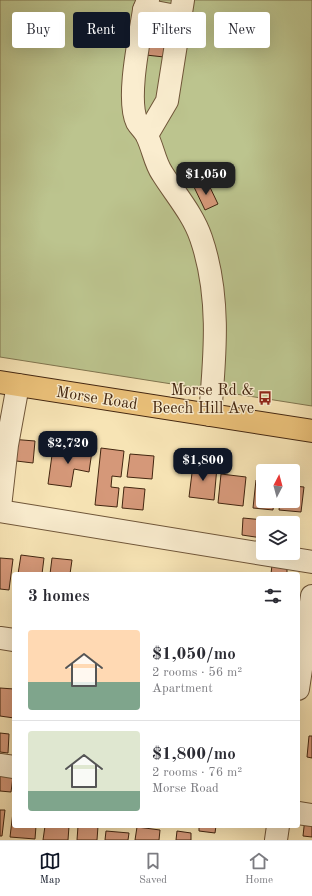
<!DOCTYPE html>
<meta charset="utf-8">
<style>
body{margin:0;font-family:"Old Standard TT",serif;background:#f7f7f7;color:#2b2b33;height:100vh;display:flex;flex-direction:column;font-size:15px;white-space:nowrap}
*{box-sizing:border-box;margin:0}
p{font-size:13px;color:#7c7c81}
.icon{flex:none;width:22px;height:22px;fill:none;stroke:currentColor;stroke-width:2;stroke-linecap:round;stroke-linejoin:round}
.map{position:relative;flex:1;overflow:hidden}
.sheet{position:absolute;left:12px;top:572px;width:288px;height:256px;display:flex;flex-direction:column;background:#fff;border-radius:4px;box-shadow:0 4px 16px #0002}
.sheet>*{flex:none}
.banner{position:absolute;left:12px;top:12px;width:288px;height:36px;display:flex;gap:8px}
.needle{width:26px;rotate:6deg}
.tools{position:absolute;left:256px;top:464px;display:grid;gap:8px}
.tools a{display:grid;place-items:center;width:44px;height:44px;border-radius:4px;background:#fff;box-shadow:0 4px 16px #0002;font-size:20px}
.price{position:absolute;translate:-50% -34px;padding:0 9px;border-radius:8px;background:#111827;color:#fff;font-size:13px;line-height:26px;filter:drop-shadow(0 1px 2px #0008)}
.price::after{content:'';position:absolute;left:50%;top:24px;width:12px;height:9px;margin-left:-6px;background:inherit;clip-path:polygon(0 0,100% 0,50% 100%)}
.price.active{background:#222;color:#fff}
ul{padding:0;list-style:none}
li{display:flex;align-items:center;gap:12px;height:100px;padding:0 16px}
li+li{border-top:1px solid #e1e1e2}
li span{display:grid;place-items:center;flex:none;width:112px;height:80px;border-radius:4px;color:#555}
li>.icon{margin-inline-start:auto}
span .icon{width:48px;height:48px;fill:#fffc;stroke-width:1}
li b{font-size:17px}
h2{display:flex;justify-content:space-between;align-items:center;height:48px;padding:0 16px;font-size:17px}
.tag{padding:0 14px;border-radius:4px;background:#fff;box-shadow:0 4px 16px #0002;font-size:14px;line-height:36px}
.tag.active{background:#111827;color:#fff}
.tabs{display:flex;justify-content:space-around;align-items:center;height:56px;border-top:1px solid #e1e1e2;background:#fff;font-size:11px;color:#7c7c81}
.tabs a{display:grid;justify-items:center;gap:2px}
.tabs .active{color:#111827}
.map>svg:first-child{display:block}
.green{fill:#bcc48e;stroke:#80754f}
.building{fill:#d59879;stroke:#432610}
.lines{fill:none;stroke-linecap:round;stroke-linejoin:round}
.minor-casing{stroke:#705639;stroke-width:24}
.major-casing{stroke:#432610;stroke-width:24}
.minor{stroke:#faedcf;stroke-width:22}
.major{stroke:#ecc27a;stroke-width:22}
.labels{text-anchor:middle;stroke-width:3;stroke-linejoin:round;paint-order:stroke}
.poi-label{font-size:16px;fill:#432610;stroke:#faedcf;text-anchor:end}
.street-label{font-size:16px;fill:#432610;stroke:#faedcf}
</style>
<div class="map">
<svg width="312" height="840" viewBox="0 0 312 840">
<rect width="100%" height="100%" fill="#f7e4b5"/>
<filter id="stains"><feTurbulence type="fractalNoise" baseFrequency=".005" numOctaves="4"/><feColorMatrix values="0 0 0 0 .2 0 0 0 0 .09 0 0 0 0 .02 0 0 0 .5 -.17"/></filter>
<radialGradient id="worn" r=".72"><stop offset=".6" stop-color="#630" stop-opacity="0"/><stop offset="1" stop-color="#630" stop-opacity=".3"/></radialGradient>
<path class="green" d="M0 0H312V406L0 357Z"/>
<g class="building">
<path d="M149 29 167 31 164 57 146 55Z"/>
<path d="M207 181 218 204 205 210 194 187Z"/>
<path d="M10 439 35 441 33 463 8 460Z"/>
<path d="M63 447 92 451 89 472 74 469 71 487 48 484 53 448 63 450Z"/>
<path d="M101 448 124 451 121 477 112 476 111 487 119 488 117 507 95 505Z"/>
<path d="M130 454 154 456 152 479 127 477Z"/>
<path d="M193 465 217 467 214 500 189 497Z"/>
<path d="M221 474 246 477 243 506 218 503Z"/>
<path d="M256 480 263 481V501H274L273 510 253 508Z"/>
<path d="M293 486 304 487 301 512 279 510 280 501H293Z"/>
<path d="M124 487 145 489 143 510 122 508Z"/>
<path d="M243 518 264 520 262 538 242 535Z"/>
<path d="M21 555 44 558 42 574H18Z"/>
<path d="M0 558 13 559 9 590 0 589Z"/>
<path d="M52 558 72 560 70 574H50Z"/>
<path d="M272 565 287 567V574H271Z"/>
<path d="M0 688 14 689V718L0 716Z"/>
<path d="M0 733 9 734 8 753 0 752Z"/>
<path d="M309 736H312V758L307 757Z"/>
<path d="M0 776 13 777 11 792 0 791Z"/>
<path d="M0 810H5L2 836H0Z"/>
<path d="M13 812 14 826H36L35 839 10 837Z"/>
<path d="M305 818H312V837L303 836Z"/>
<path d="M45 826H69L68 840H43Z"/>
<path d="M78 826H98L97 840H77Z"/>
<path d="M199 826H216L215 833 199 831Z"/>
<path d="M137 827 160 830 159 840H135Z"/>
<path d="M106 831 129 833 128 840H105Z"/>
<path d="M177 831 191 833V840H176Z"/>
</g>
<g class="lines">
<defs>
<g id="minor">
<path d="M148 0 144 10C140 36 126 99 137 122 140 127 145 131 147 136 153 148 155 163 162 173 175 194 193 214 201 238 221 296 215 356 210 415"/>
<path d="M144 10 181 17"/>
<path d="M147 135 167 101 183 0"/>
<path d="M0 507 7 445 18 385"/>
<path d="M0 511 312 562"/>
<path d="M0 638 14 640"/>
<path d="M298 689 312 596"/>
<path d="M0 765 14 767"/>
<path d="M298 813 312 815"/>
<path d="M276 840 278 826"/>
</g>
<path id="major" d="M0 382 312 431"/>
</defs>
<use href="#minor" class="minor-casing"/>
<use href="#major" class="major-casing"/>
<use href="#minor" class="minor"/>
<use href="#major" class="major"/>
</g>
<defs>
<symbol id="bus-bare" viewBox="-9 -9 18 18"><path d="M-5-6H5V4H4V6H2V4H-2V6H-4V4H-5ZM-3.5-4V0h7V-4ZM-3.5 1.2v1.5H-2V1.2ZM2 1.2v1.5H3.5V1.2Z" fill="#8f2418" stroke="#faedcf" stroke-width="2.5" paint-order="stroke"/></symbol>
</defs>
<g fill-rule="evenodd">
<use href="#bus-bare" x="255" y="388" width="20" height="20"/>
</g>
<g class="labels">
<g class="poi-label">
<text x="254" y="395">Morse Rd &amp;<tspan x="254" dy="18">Beech Hill Ave</tspan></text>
</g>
<g class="street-label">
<text transform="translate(97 397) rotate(9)" y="6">Morse Road</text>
</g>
</g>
<rect width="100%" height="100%" filter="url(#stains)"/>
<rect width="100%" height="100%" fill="url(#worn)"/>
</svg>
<div class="tools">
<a><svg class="needle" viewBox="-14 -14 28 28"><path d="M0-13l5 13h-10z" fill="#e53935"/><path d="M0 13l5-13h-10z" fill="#7c7c81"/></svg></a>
<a><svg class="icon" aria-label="layers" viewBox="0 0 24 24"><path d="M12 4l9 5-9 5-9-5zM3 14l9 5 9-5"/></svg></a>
</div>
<b class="price active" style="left:206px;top:196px">$1,050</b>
<b class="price" style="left:68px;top:465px">$2,720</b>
<b class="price" style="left:203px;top:482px">$1,800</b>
<div class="banner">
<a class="tag">Buy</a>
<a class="tag active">Rent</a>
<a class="tag">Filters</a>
<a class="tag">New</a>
</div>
<section class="sheet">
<h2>3 homes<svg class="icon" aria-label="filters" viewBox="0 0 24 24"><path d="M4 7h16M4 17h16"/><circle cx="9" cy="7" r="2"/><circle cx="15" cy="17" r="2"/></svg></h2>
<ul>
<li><span style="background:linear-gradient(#ffd9b3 65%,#7fa58c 0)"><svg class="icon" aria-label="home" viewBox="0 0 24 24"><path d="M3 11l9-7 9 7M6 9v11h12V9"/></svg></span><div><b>$1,050/mo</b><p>2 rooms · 56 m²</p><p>Apartment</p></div></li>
<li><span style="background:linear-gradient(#dfe7d0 75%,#7fa58c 0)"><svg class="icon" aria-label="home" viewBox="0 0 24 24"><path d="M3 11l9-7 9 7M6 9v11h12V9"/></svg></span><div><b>$1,800/mo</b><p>2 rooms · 76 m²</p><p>Morse Road</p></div></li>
</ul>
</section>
</div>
<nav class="tabs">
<a class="active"><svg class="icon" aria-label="map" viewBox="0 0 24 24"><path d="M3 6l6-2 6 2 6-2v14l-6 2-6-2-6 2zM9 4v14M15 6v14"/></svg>Map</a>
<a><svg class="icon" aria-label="saved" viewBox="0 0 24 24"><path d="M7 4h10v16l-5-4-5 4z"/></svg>Saved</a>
<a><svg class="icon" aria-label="home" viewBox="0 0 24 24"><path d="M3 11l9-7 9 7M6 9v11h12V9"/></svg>Home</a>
</nav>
